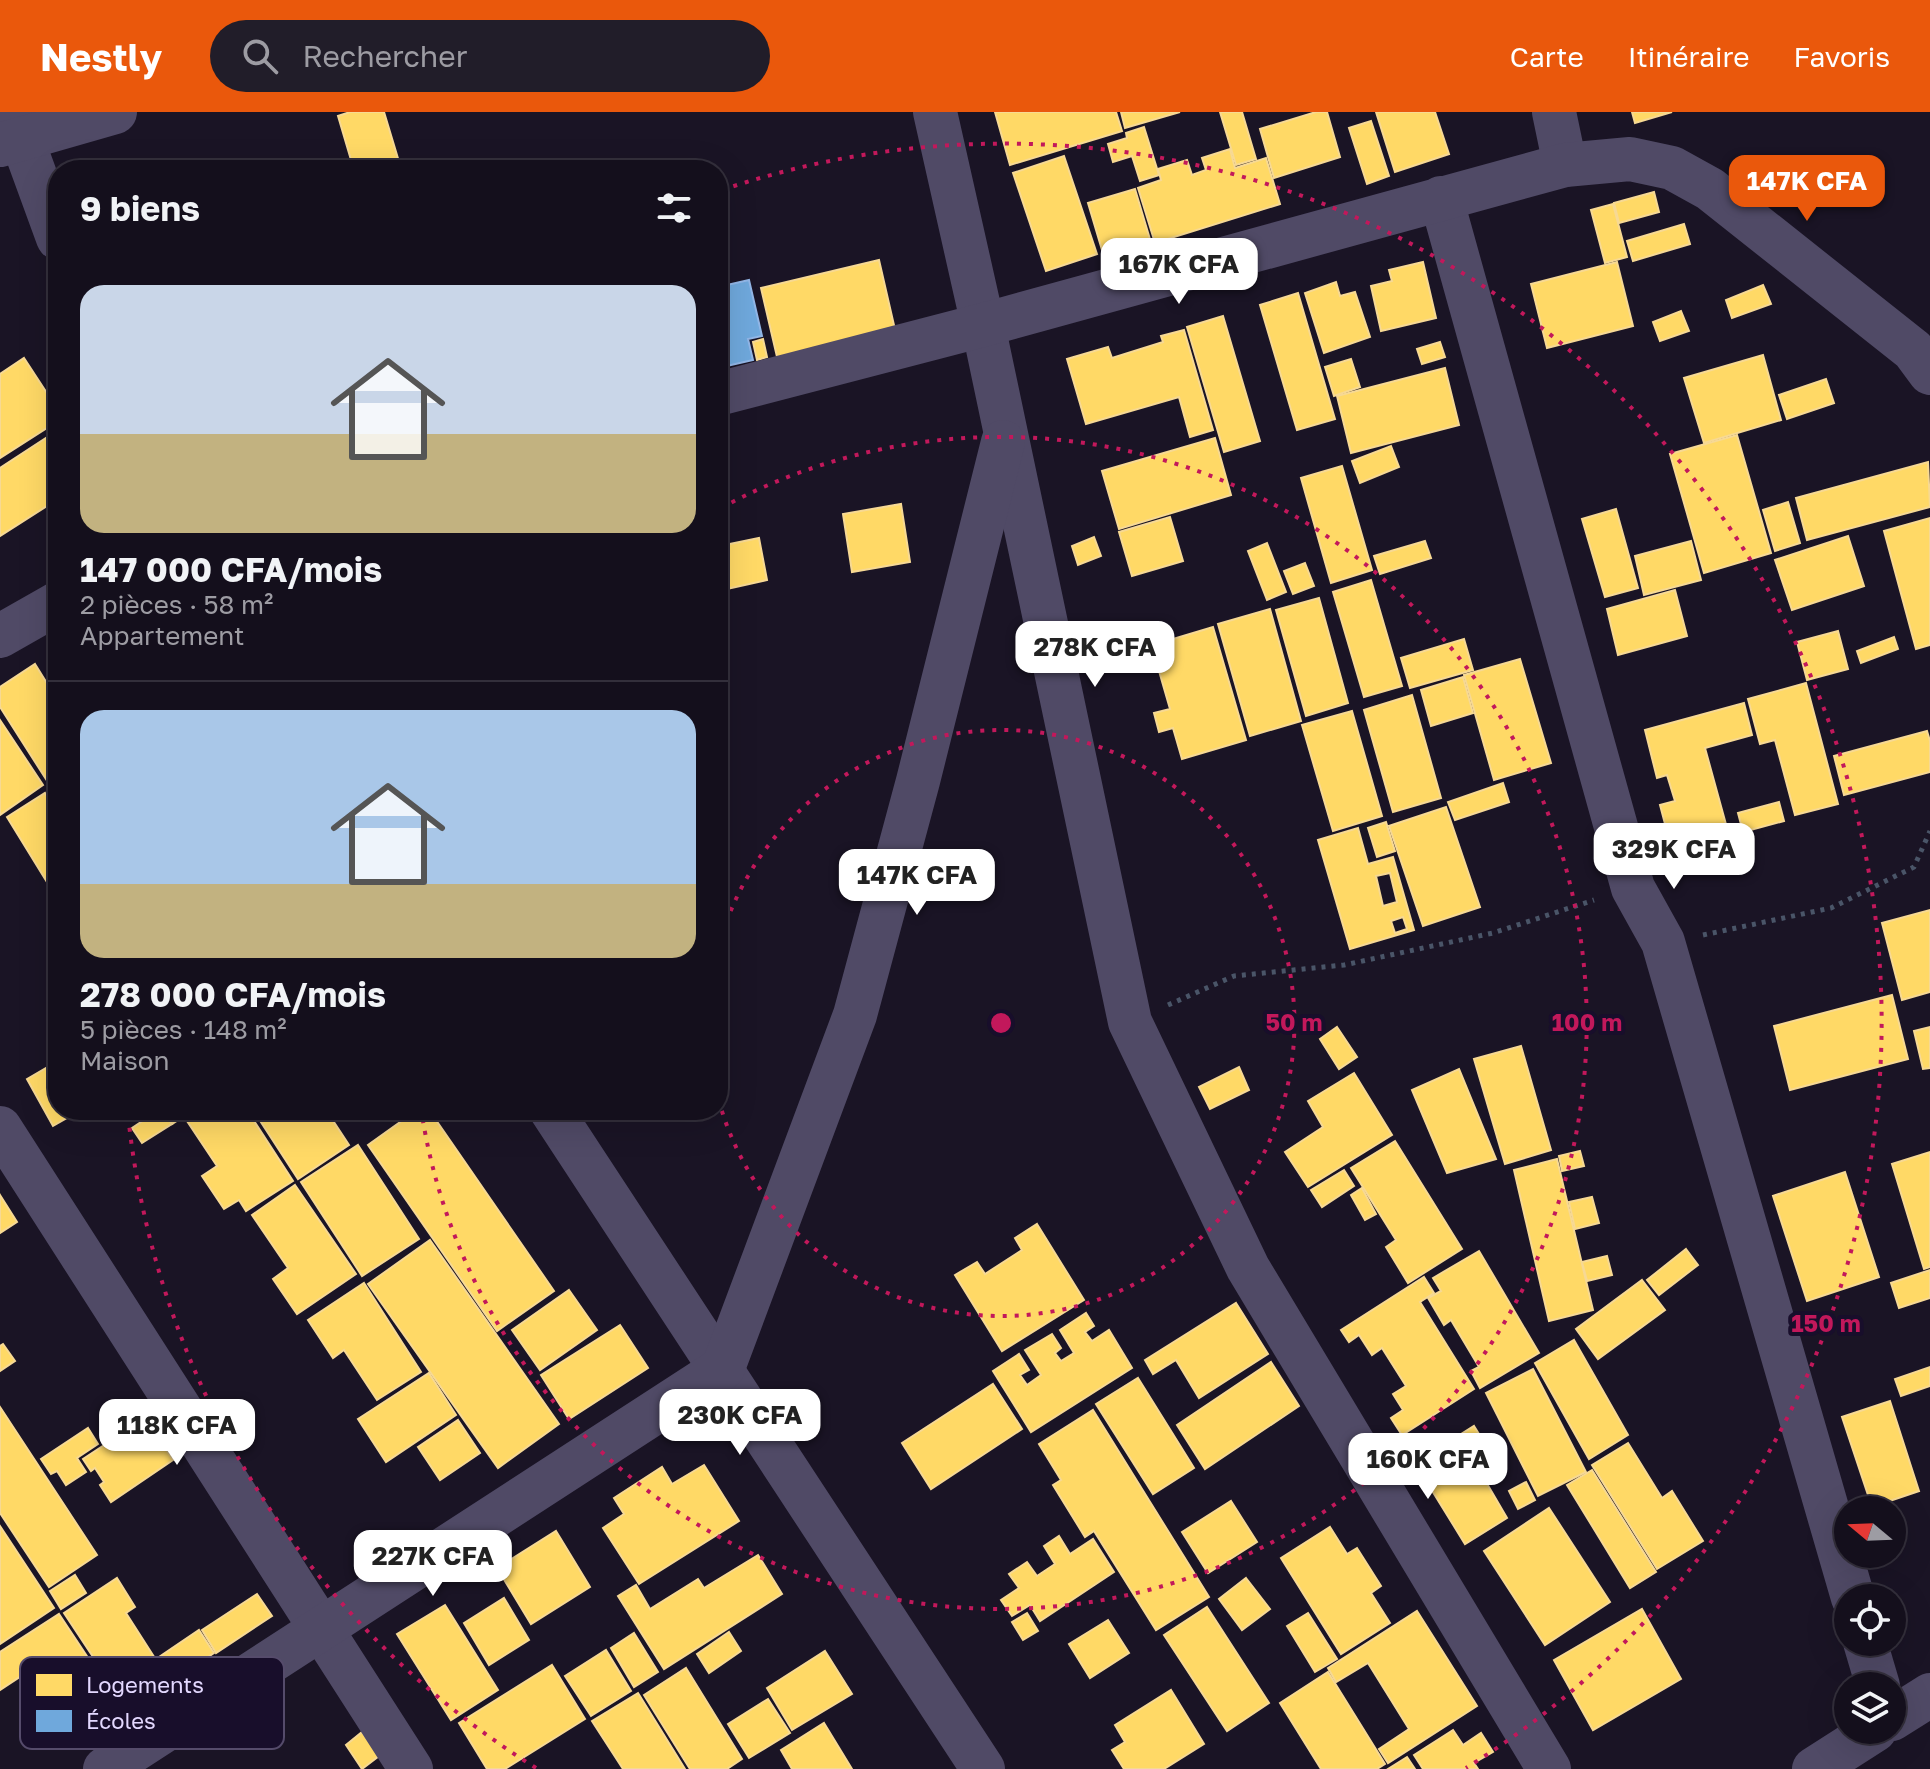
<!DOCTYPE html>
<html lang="fr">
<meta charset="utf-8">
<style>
body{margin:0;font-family:"Golos Text",sans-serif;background:#211d29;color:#f1f3f6;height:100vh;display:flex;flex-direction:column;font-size:30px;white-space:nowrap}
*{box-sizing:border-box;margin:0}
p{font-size:26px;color:#9d9ca3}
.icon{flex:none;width:44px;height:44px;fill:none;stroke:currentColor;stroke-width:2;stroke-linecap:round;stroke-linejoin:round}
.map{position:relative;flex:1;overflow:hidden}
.details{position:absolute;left:48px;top:48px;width:680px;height:960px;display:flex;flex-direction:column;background:#140f1c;border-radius:32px;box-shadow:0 8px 32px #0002,0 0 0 2px #332f3b}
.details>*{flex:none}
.needle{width:52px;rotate:289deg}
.buttons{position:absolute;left:1834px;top:1384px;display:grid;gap:16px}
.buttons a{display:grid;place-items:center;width:72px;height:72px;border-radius:50%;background:#140f1c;box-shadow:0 8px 32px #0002,0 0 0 2px #332f3b;font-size:40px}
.price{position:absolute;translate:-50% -68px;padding:0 18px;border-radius:16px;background:#fff;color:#222;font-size:26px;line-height:52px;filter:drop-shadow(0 2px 4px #0008)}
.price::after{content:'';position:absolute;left:50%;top:48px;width:24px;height:18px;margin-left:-12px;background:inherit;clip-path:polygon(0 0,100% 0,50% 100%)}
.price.on{background:#ea580c;color:#fff}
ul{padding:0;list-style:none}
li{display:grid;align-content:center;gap:16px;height:424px;padding:0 32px}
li+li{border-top:2px solid #332f3b}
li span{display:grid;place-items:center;height:248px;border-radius:24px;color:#555}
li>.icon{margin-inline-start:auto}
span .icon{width:144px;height:144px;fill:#fffc;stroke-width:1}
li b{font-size:34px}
h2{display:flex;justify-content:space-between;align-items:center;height:96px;padding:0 32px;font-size:34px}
header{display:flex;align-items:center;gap:48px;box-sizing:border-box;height:112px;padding:0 40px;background:#ea580c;color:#fff}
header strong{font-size:38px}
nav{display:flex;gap:44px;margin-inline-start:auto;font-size:28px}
.search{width:560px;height:72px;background:#211d29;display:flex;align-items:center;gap:20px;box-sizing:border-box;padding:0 28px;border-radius:44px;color:#9d9ca3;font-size:30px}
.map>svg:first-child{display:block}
.homes{fill:#ffd966;stroke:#f7d994;stroke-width:2;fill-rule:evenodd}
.schools{fill:#6fa8dc;stroke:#92b6e6;stroke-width:2}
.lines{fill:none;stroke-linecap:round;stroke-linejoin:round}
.path{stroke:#4a5568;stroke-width:5;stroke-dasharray:4 6;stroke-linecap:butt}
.minor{stroke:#504a66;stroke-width:44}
.ring{fill:none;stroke:#c2185b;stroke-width:4;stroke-dasharray:4 8}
.key{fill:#180e2b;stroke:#554b6b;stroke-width:2}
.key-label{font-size:22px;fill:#e3d8ff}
.centre{fill:#c2185b;stroke:#180e2b;stroke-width:4}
.ring-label{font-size:24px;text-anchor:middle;font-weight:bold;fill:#c2185b;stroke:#180e2b;stroke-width:8;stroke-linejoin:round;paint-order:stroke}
</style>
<header>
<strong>Nestly</strong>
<div class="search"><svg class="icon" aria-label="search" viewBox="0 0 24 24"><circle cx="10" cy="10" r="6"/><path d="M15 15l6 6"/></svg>Rechercher</div>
<nav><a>Carte</a><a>Itinéraire</a><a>Favoris</a></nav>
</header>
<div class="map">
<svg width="1930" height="1657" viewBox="0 0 1930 1657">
<rect width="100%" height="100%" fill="#1a1425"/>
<g class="homes">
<path d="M350 0H384L400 53 384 58H354L338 4Z"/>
<path d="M995 0H1116L1122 19 1010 53Z"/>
<path d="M1121 0H1180L1125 16Z"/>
<path d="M1220 0H1242L1256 47 1236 53Z"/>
<path d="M1316 0H1327L1340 45 1274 66 1260 17Z"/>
<path d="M1376 0H1435L1449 42 1395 60Z"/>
<path d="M1632 0H1672L1635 11Z"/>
<path d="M1371 9 1389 64 1367 72 1349 16Z"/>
<path d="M1144 15 1159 63 1140 69 1132 44 1113 50 1108 32 1127 26 1126 21Z"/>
<path d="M1230 37 1235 56 1266 46 1280 92 1155 131 1138 76 1161 68 1158 57 1187 48 1192 63 1206 58 1202 46Z"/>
<path d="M1064 44 1097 142 1046 159 1013 61Z"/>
<path d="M456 49 458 58H420Z"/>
<path d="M1135 77 1152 134 1105 148 1088 91Z"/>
<path d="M1654 80 1659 100 1619 111 1614 91Z"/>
<path d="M1613 92 1627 145 1605 151 1591 98Z"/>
<path d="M1684 112 1690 132 1633 149 1627 129Z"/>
<path d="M879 148 896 222 778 249 761 176Z"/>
<path d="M1423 150 1436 206 1381 219 1371 174 1392 169 1389 158Z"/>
<path d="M1617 150 1633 214 1547 236 1531 172Z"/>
<path d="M1336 170 1340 184 1355 180 1370 225 1324 241 1305 181Z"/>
<path d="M1763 173 1771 192 1732 206 1726 188Z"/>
<path d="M1298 181 1335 307 1297 318 1260 193Z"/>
<path d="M1681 199 1689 219 1660 229 1653 210Z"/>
<path d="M1223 204 1260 329 1224 340 1187 215Z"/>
<path d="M1184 218 1213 318 1190 325 1179 285 1086 312 1067 247 1108 235 1112 246 1163 230 1161 224Z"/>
<path d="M763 227 767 245 757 248 753 230Z"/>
<path d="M1440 230 1445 245 1422 252 1417 237Z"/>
<path d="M1763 243 1781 308 1704 331 1684 266Z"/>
<path d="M24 246 58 298V309L0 346V262Z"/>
<path d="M1351 247 1360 275 1334 284 1325 255Z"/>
<path d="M1445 256 1459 313 1351 341 1337 284Z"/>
<path d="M1826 267 1834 291 1787 307 1779 283Z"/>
<path d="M58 318V387L0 424V356Z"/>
<path d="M1737 323 1771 441 1704 461 1670 342Z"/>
<path d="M1215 326 1231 383 1119 417 1102 359Z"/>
<path d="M1391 334 1399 355 1360 371 1352 349Z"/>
<path d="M1928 350 1930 395 1807 428 1796 386Z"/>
<path d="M1342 354 1372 458 1331 471 1301 366Z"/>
<path d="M1788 390 1800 431 1775 439 1763 398Z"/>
<path d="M901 392 910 450 852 460 843 402Z"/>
<path d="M1616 397 1638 476 1605 485 1582 407Z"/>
<path d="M1170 405 1183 449 1132 464 1119 420Z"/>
<path d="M1930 406V533L1916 537 1884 419Z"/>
<path d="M1848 424 1864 474 1792 498 1775 448Z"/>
<path d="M1094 425 1101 444 1078 453 1072 434Z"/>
<path d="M718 426 720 434 759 426 767 468 718 479Z"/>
<path d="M1425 429 1431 446 1380 462 1374 444Z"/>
<path d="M1691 429 1701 468 1644 483 1635 444Z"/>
<path d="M1267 431 1286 480 1267 488 1248 439Z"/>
<path d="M1305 451 1314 474 1293 482 1284 459Z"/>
<path d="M1371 468 1402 574 1364 585 1333 480Z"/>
<path d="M1675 478 1687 524 1618 543 1607 497Z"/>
<path d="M1319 486 1348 591 1306 604 1276 498Z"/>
<path d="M1270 497 1301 609 1250 624 1218 512Z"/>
<path d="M1213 515 1246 628 1182 647 1173 616 1159 620 1154 601 1170 597 1157 552 1148 555 1143 536Z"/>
<path d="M1838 519 1848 557 1807 568 1797 530Z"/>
<path d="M1894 525 1898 537 1861 551 1857 539Z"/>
<path d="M1464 527 1473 558 1410 576 1401 546Z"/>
<path d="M1520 547 1551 651 1494 668 1464 563Z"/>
<path d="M35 552 58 589V671L51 675 0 595V575Z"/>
<path d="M1463 565 1473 601 1431 614 1421 578Z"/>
<path d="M1806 571 1838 692 1795 703 1775 628 1760 632 1748 587Z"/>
<path d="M1412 583 1441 686 1393 700 1364 598Z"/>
<path d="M1744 591 1752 623 1705 636 1730 727 1673 742 1660 693 1675 689 1667 663 1657 666 1645 618Z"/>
<path d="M1352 599 1382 704 1333 719 1302 613Z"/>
<path d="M0 608 43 673 0 703Z"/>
<path d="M1927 619 1930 629V660L1844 683 1834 644Z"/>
<path d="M1503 671 1509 690 1455 708 1448 690Z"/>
<path d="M45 681 58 702V788L7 705Z"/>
<path d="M1779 690 1784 709 1743 720 1738 701Z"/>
<path d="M1446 695 1480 795 1423 814 1389 714Z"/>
<path d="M1386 710 1395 739 1377 745 1368 716Z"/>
<path d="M1358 716 1368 752 1393 745 1414 818 1350 837 1318 728ZM1390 761 1397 790 1383 794 1376 764ZM1403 805 1407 817 1395 821 1391 809Z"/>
<path d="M1930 798V880L1902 888 1882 811Z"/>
<path d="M1892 883 1908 947 1790 978 1774 914Z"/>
<path d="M1337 915 1357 945 1339 957 1320 927Z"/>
<path d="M1930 915V956L1923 957 1914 919Z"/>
<path d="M1521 934 1551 1038 1505 1052 1474 947Z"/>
<path d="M58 949V998H81L53 1014 27 967Z"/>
<path d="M1239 955 1249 978 1210 997 1199 975Z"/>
<path d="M1459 957 1496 1047 1447 1061 1412 978Z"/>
<path d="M1354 961 1392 1023 1308 1075 1285 1040 1323 1015 1308 989Z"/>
<path d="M159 998H162L172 1012 142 1031 132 1016Z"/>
<path d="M163 998H193L172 1012Z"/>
<path d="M203 998H247L293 1069 246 1099 239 1088 224 1097 202 1064 217 1054 187 1009Z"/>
<path d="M253 998H326L349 1033 298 1067Z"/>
<path d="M417 998H429L554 1179 497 1219 368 1033Z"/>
<path d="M1395 1029 1462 1137 1408 1171 1386 1135 1396 1128 1351 1056Z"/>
<path d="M358 1033 419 1127 362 1164 301 1070Z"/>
<path d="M1580 1039 1584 1054 1562 1059 1559 1044Z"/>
<path d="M1930 1040V1155L1924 1157 1892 1052Z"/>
<path d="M1557 1047 1593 1198 1549 1209 1514 1058Z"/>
<path d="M1344 1058 1354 1074 1322 1095 1311 1078Z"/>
<path d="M1845 1060 1879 1165 1807 1189 1773 1084Z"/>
<path d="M295 1073 356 1162 297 1202 273 1167 288 1156 252 1103Z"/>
<path d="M1362 1076 1376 1102 1365 1108 1351 1083Z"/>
<path d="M0 1083 17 1110 0 1121Z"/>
<path d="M1592 1085 1599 1111 1575 1117 1569 1090Z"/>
<path d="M1037 1112 1084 1188 1002 1239 955 1163 977 1150 985 1162 1022 1138 1015 1126Z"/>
<path d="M430 1128 559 1312 498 1356 368 1172Z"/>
<path d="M1686 1137 1698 1153 1659 1183 1647 1168Z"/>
<path d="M1479 1139 1539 1241 1480 1276 1471 1259 1479 1255 1451 1208 1444 1213 1428 1186 1441 1179 1433 1166Z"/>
<path d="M1607 1144 1612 1163 1587 1169 1582 1150Z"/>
<path d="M1930 1158V1186L1899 1196 1891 1171Z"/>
<path d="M1424 1165 1434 1181 1420 1190 1474 1277 1402 1323 1391 1306 1403 1298 1393 1282 1406 1274 1382 1236 1372 1243 1359 1223 1349 1230 1341 1218Z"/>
<path d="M1642 1168 1665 1198 1598 1247 1576 1217Z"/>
<path d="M364 1171 421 1260 377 1288 344 1238 333 1246 308 1208Z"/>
<path d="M569 1178 597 1218 540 1258 512 1218Z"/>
<path d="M1236 1191 1268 1242 1199 1286 1176 1248 1153 1262 1145 1248Z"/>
<path d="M1086 1201 1094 1214 1085 1220 1092 1229 1109 1218 1132 1256 1031 1320 993 1259 1019 1242 1029 1258 1020 1263 1027 1273 1041 1263 1025 1238 1052 1222 1061 1236 1055 1241 1061 1249 1074 1241 1060 1218Z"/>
<path d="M620 1213 648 1256 569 1307 541 1263Z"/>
<path d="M1574 1228 1628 1323 1589 1347 1535 1251Z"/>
<path d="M3 1232 15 1249 0 1259V1234Z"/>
<path d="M1271 1250 1299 1294 1205 1357 1177 1313Z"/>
<path d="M1930 1255V1274L1901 1284 1895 1267Z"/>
<path d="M1533 1257 1586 1360 1538 1384 1486 1281Z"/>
<path d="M429 1261 456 1303 386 1350 358 1307Z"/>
<path d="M1138 1266 1194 1356 1153 1382 1096 1292Z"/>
<path d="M993 1272 1022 1317 931 1377 902 1331Z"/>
<path d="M1890 1289 1919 1379 1872 1395 1842 1305Z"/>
<path d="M0 1295 97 1443 49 1475 0 1401Z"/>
<path d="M1093 1298 1209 1485 1156 1518 1094 1419 1085 1425 1053 1373 1061 1368 1039 1332Z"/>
<path d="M458 1308 480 1341 440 1368 418 1335Z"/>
<path d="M141 1309 154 1329 158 1326 173 1348 111 1390 100 1373 104 1370 95 1356 91 1359 83 1347Z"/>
<path d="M1474 1314 1502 1359 1486 1370 1507 1406 1465 1432 1415 1351Z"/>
<path d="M88 1316 98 1332 77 1346 86 1360 66 1373 57 1359 51 1362 41 1347Z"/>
<path d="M1628 1331 1662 1386 1672 1379 1703 1429 1657 1457 1592 1353Z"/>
<path d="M704 1353 739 1409 639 1472 603 1416 624 1402 614 1386 662 1355 672 1372Z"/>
<path d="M1592 1358 1656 1460 1630 1476 1567 1373Z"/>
<path d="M1526 1370 1535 1388 1518 1397 1509 1379Z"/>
<path d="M1231 1389 1257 1430 1208 1461 1182 1420Z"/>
<path d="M1549 1396 1610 1490 1545 1533 1484 1439Z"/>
<path d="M0 1414 54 1496 0 1532Z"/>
<path d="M1330 1415 1347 1442 1357 1436 1381 1474 1371 1481 1390 1511 1341 1542 1281 1446Z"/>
<path d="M556 1419 590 1475 531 1512 497 1456Z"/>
<path d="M1059 1424 1070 1442 1093 1427 1114 1460 1040 1509 1030 1493 1012 1504 1001 1488 1019 1476 1009 1462 1027 1450 1037 1464 1055 1452 1044 1434Z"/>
<path d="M758 1443 782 1482 664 1557 618 1484 636 1473 650 1497 698 1467 704 1476Z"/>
<path d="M75 1463 86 1481 61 1497 50 1479Z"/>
<path d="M117 1466 135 1495 126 1501 165 1562 123 1590 64 1501Z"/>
<path d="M1246 1466 1270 1497 1242 1518 1219 1487Z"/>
<path d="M257 1482 272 1504 216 1541 202 1518Z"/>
<path d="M504 1486 529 1528 489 1553 464 1511Z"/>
<path d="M445 1493 498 1578 451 1608 397 1522Z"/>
<path d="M1207 1495 1269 1591 1227 1619 1164 1523Z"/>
<path d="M1642 1497 1681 1567 1593 1618 1554 1548Z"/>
<path d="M1417 1499 1477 1594 1388 1651 1379 1637 1409 1617 1368 1551 1336 1570 1328 1556Z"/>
<path d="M1027 1501 1038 1519 1023 1528 1012 1510Z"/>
<path d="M1308 1501 1337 1547 1315 1560 1287 1514Z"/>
<path d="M59 1502 116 1588 71 1618 32 1557 0 1578V1540Z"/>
<path d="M1108 1508 1129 1541 1090 1566 1069 1532Z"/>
<path d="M199 1518 214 1541 174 1568 159 1545Z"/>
<path d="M729 1520 741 1539 709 1561 697 1542Z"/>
<path d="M634 1521 658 1560 634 1575 611 1536Z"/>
<path d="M606 1538 631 1579 591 1604 565 1564Z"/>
<path d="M825 1539 852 1582 792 1618 767 1576Z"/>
<path d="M552 1553 585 1607 505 1657H487L459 1611Z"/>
<path d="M686 1556 742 1647 727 1657H690L644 1583Z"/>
<path d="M1328 1560 1385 1652 1377 1657H1321L1280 1591Z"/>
<path d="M1171 1578 1204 1632 1164 1657H1124L1112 1638 1125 1630 1115 1613Z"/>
<path d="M638 1581 685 1657H623L592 1609Z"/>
<path d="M768 1587 790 1621 749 1646 728 1612Z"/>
<path d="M824 1611 852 1657H792L781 1638Z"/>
<path d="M1453 1618 1463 1633 1481 1621 1493 1640 1474 1651 1478 1657H1423L1414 1643Z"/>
<path d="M362 1620 379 1644 362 1657 346 1633Z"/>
<path d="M1407 1645 1415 1657H1388Z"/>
</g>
<path class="schools" d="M749 168 762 224 748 227 753 248 718 256V175Z"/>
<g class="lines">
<g class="path">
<path d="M1703 823 1831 796 1914 755 1930 719"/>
<path d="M1168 893 1234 864 1344 853 1493 821 1594 788"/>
</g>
<g class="minor">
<path d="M12 0 58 126"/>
<path d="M935 0 983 213 1130 910 1248 1156 1549 1657"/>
<path d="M1554 0 1565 53"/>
<path d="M0 33 115 0"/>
<path d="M1441 86 1633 776 1663 830 1853 1486"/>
<path d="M718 282 983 213 1565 53 1630 47 1672 56 1710 77 1913 238 1930 261"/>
<path d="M0 524 58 491"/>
<path d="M551 998 983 1657"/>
<path d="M0 1016 411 1657"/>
<path d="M1865 1530 1878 1574"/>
<path d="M1892 1607 1930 1583"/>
<path d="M105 1657 723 1256 855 903 918 669 1003 330"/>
<path d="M1814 1657 1875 1618"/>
</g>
</g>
<g class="ring">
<path d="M719 833A293 293 0 1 1 719 989"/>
<path d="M721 396A586 586 0 1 1 422 1003"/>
<path d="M536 1656A878 878 0 0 1 128 1003M722 78A878 878 0 0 1 1466 1656"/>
</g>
<rect x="20" y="1545" width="264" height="92" rx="12" class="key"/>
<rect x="36" y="1562" width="36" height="22" fill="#ffd966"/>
<rect x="36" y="1598" width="36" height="22" fill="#6fa8dc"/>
<g class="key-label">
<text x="86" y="1581">Logements</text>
<text x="86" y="1617">Écoles</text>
</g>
<circle cx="1001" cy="911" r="12" class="centre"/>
<g class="ring-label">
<text x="1294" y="919">50 m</text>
<text x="1587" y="919">100 m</text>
<text x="1826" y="1220">150 m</text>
</g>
</svg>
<div class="buttons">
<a><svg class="needle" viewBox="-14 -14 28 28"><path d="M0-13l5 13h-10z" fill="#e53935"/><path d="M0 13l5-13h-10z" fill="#9d9ca3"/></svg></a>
<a><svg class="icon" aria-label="locate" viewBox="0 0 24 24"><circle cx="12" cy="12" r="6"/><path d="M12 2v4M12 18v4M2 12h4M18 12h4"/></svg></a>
<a><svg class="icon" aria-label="layers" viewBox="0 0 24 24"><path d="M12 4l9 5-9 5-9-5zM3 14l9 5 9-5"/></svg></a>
</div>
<b class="price on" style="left:1807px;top:111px">147K CFA</b>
<b class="price" style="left:1179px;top:194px">167K CFA</b>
<b class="price" style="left:1095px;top:577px">278K CFA</b>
<b class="price" style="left:1674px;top:779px">329K CFA</b>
<b class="price" style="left:917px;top:805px">147K CFA</b>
<b class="price" style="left:740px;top:1345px">230K CFA</b>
<b class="price" style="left:177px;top:1355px">118K CFA</b>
<b class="price" style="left:1428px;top:1389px">160K CFA</b>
<b class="price" style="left:433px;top:1486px">227K CFA</b>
<section class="details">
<h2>9 biens<svg class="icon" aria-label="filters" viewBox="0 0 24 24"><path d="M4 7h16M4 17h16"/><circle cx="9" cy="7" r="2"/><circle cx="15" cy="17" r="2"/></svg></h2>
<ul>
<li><span style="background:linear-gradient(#c9d6e8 60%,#c2b280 0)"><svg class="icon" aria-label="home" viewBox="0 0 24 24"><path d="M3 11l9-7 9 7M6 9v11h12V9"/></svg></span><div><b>147 000 CFA/mois</b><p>2 pièces · 58 m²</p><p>Appartement</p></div></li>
<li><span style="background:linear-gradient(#a9c7e8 70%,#c2b280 0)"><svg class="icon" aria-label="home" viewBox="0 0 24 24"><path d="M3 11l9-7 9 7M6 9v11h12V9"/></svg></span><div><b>278 000 CFA/mois</b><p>5 pièces · 148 m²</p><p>Maison</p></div></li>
</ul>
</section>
</div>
